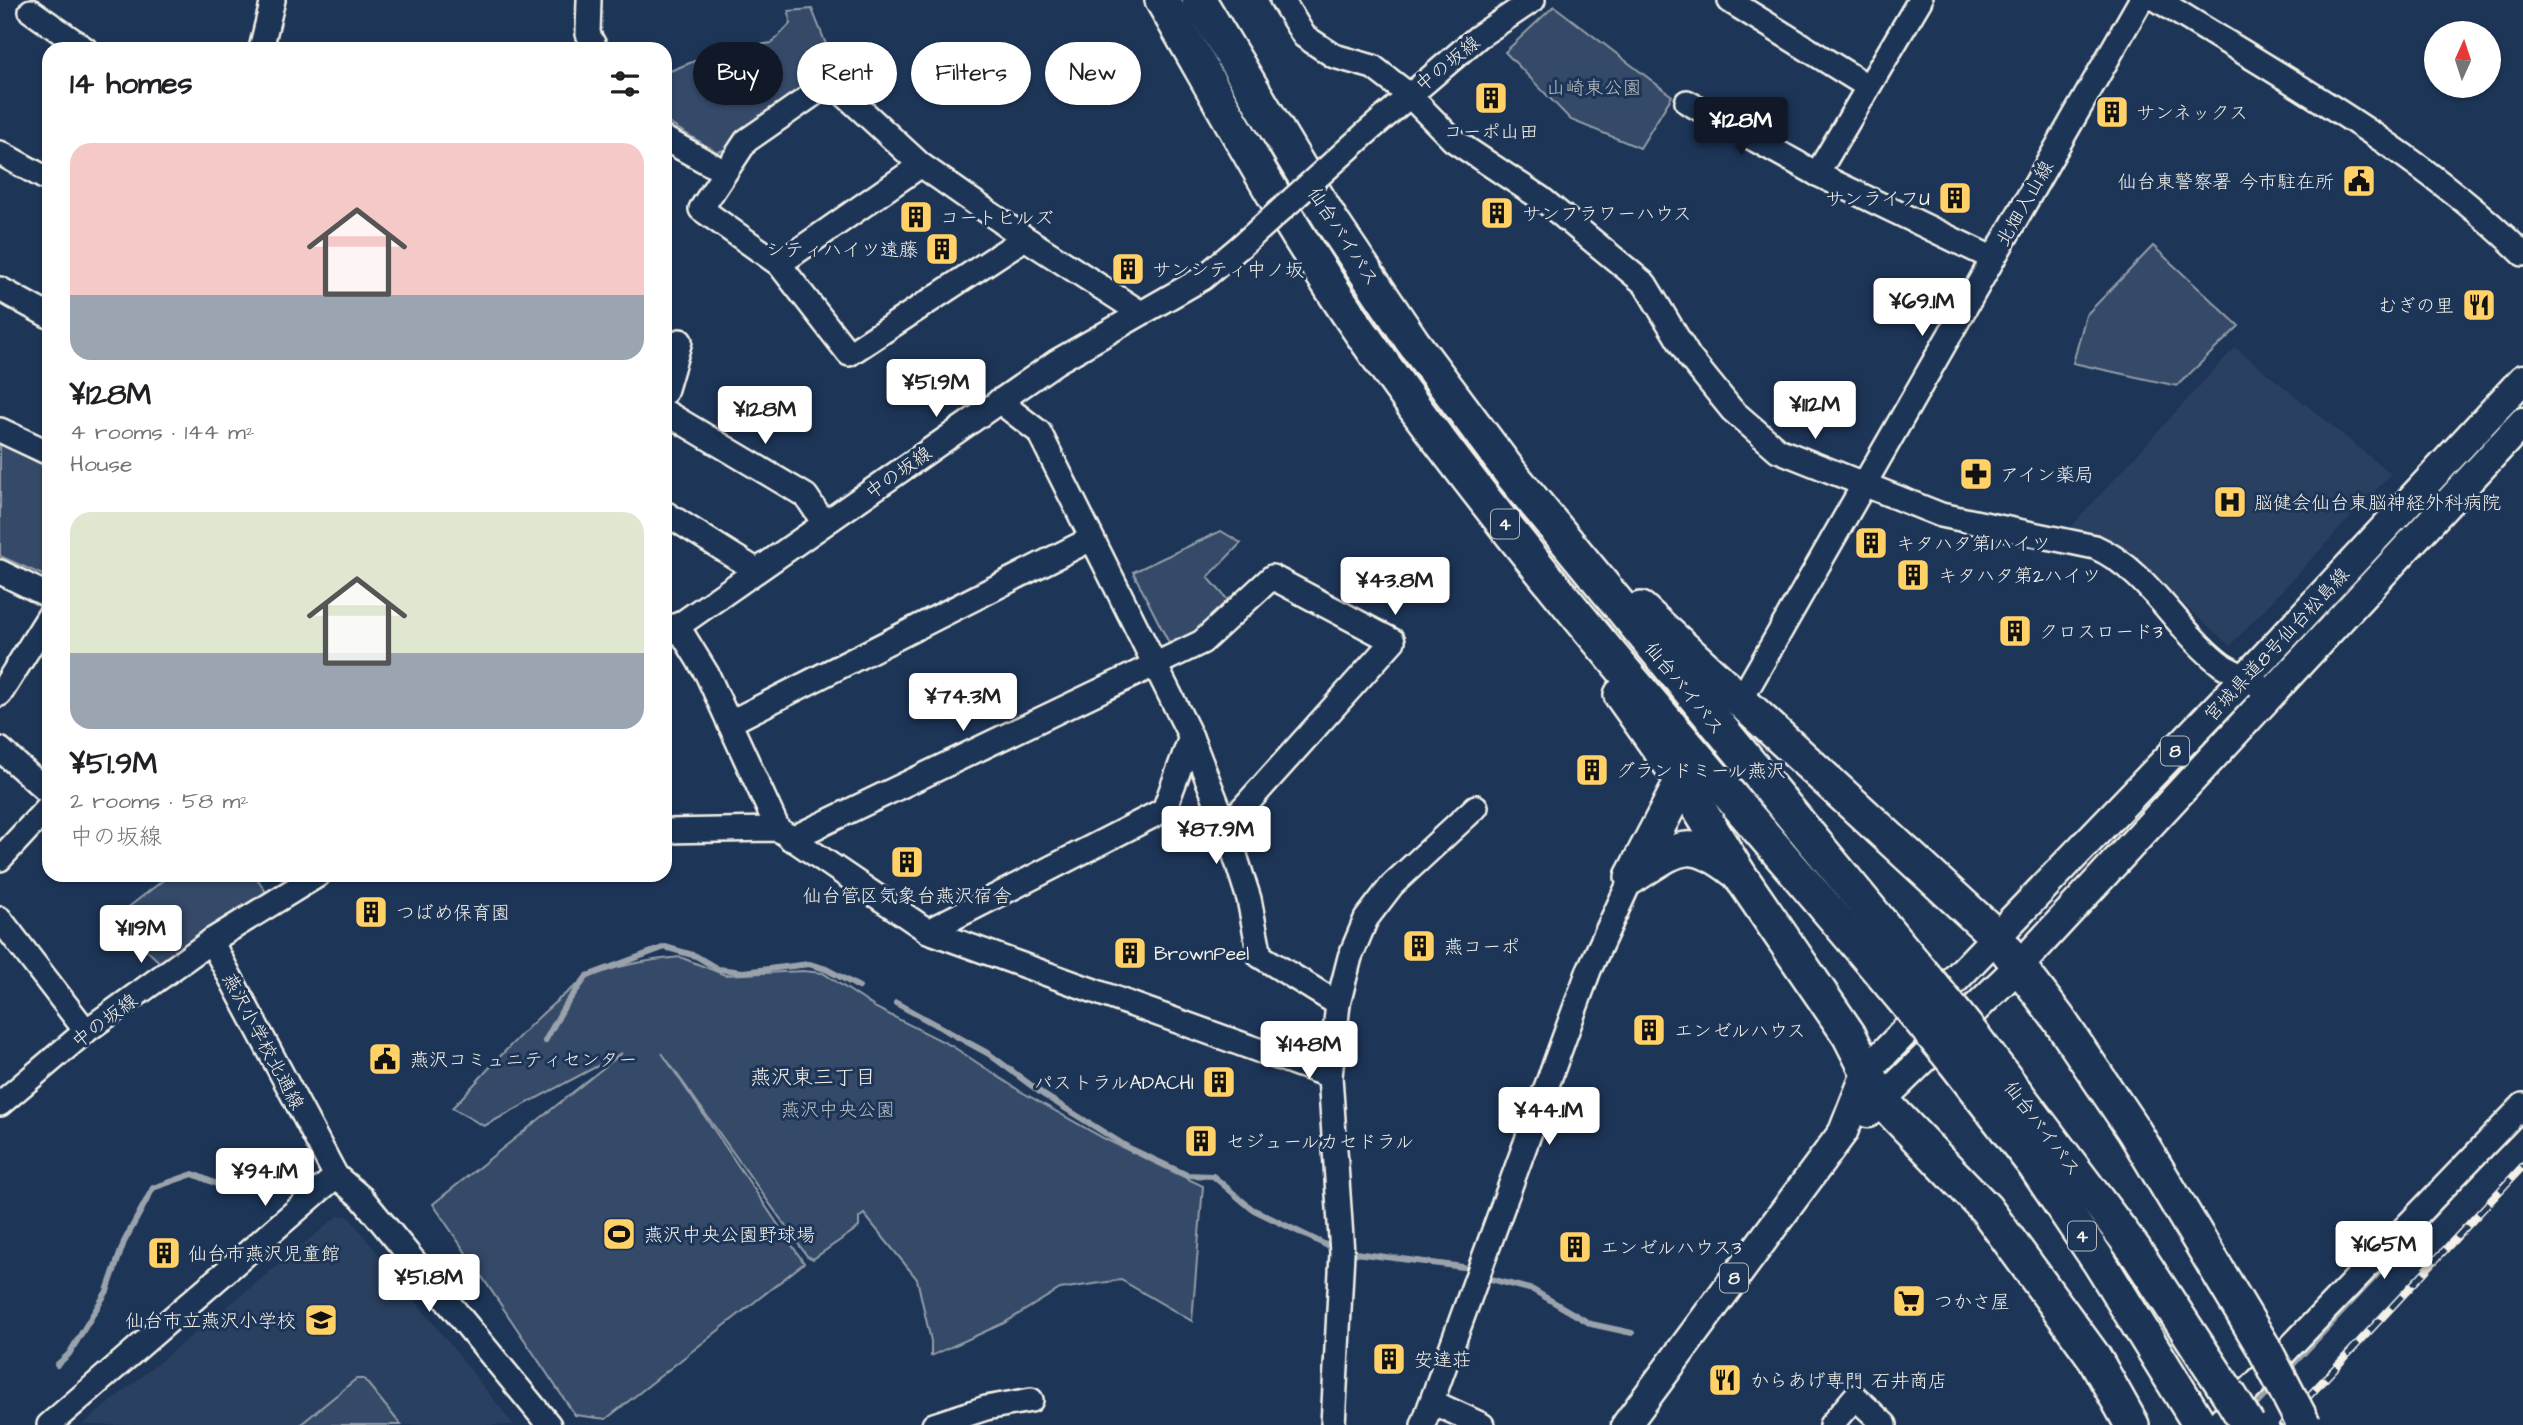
<!DOCTYPE html>
<meta charset="utf-8">
<style>
body{margin:0;font-family:"Architects Daughter","Klee One",sans-serif;background:#f6f6f6;color:#202124;height:100vh;display:flex;flex-direction:column;font-size:26px;white-space:nowrap}
*{box-sizing:border-box;margin:0}
p{font-size:23px;color:#757577}
.icon{flex:none;width:38px;height:38px;fill:none;stroke:currentColor;stroke-width:2;stroke-linecap:round;stroke-linejoin:round}
.map{position:relative;flex:1;overflow:hidden}
.sheet{position:absolute;left:42px;top:42px;width:630px;height:840px;display:flex;flex-direction:column;background:#fff;border-radius:21px;box-shadow:0 2px 5px #0004}
.sheet>*{flex:none}
.hud{position:absolute;left:693px;top:42px;width:665px;height:63px;display:flex;gap:14px}
.needle{width:46px;rotate:3deg}
.fabs{position:absolute;left:2424px;top:21px;display:grid;gap:14px}
.fabs a{display:grid;place-items:center;width:77px;height:77px;border-radius:50%;background:#fff;box-shadow:0 2px 5px #0004;font-size:35px}
.price{position:absolute;translate:-50% -60px;padding:0 16px;border-radius:7px;background:#fff;color:#222;font-size:23px;line-height:46px;filter:drop-shadow(0 2px 4px #0008)}
.price::after{content:'';position:absolute;left:50%;top:42px;width:21px;height:16px;margin-left:-10px;background:inherit;clip-path:polygon(0 0,100% 0,50% 100%)}
.price.active{background:#111827;color:#fff}
ul{padding:0;list-style:none}
li{display:grid;align-content:center;gap:14px;height:371px;padding:0 28px}
li span{display:grid;place-items:center;height:217px;border-radius:21px;color:#555}
li>.icon{margin-inline-start:auto}
span .icon{width:126px;height:126px;fill:#fffc;stroke-width:1}
li b{font-size:30px}
h2{display:flex;justify-content:space-between;align-items:center;height:84px;padding:0 28px;font-size:30px}
.tag{padding:0 24px;border-radius:32px;background:#fff;box-shadow:0 2px 5px #0004;font-size:24px;line-height:63px}
.tag.active{background:#111827;color:#fff}
.map>svg:first-child{display:block}
.built{fill:#2a4060}
.green{fill:#354a67;stroke:#949ea8;stroke-width:2}
.lines{fill:none;stroke-linecap:round;stroke-linejoin:round}
.stream{stroke:#9aa2ab;stroke-width:6}
.minor-casing{stroke:#f4f1e8;stroke-width:28}
.major-casing{stroke:#f4f1e8;stroke-width:33}
.highway-casing{stroke:#f4f1e8;stroke-width:38}
.minor{stroke:#1d3557;stroke-width:23}
.major{stroke:#1d3557;stroke-width:28}
.highway{stroke:#1d3557;stroke-width:33}
.rail-casing{stroke:#f4f1e8;stroke-width:8}
.rail{stroke:#1d3557;stroke-width:5;stroke-dasharray:16;stroke-linecap:butt}
.minor-bridge-casing{stroke:#f4f1e8;stroke-width:28;stroke-linecap:butt}
.highway-bridge-casing{stroke:#f4f1e8;stroke-width:38;stroke-linecap:butt}
.minor-bridge{stroke:#1d3557;stroke-width:23}
.highway-bridge{stroke:#1d3557;stroke-width:33}
.labels{text-anchor:middle;stroke-width:6;stroke-linejoin:round;paint-order:stroke}
.shield{fill:#1d3557;stroke:#b4b9bc;stroke-width:2}
.shield-label{font-size:18px;font-weight:bold;fill:#f4f1e8}
.street-label{font-size:19px;fill:#f4f1e8;stroke:#1d3557}
.park-label{font-size:19px;fill:#bbbfc1;stroke:#1d3557}
.poi-label{font-size:19px;fill:#f4f1e8;stroke:#1d3557;text-anchor:start}
.neighbourhood-label{font-size:21px;fill:#f4f1e8;stroke:#1d3557}
</style>
<div class="map">
<svg width="2523" height="1425" viewBox="0 0 2523 1425">
<rect width="100%" height="100%" fill="#1d3557"/>
<filter id="ink" filterUnits="userSpaceOnUse"><feTurbulence type="fractalNoise" baseFrequency=".0143" numOctaves="2"/><feDisplacementMap in="SourceGraphic" scale="14" xChannelSelector="R" yChannelSelector="G"/><feConvolveMatrix kernelMatrix="1 2 1 2 8 2 1 2 1" color-interpolation-filters="sRGB"/></filter>
<g filter="url(#ink)">
<g class="built">
<path d="M2235 347 2391 474 2230 646 2115 543 2069 529Z"/>
<path d="M338 1216H348L514 1425H82Z"/>
</g>
<g class="green">
<path d="M1554 6 1672 96 1640 148 1571 120 1505 52Z"/>
<path d="M812 9 835 67 738 135 727 149 717 152 665 121V73L722 50 772 43 790 24 789 11Z"/>
<path d="M2153 246 2239 326 2177 386 2073 363 2086 315Z"/>
<path d="M0 443 49 468V578L0 556Z"/>
<path d="M1221 531 1241 543 1208 577 1232 605 1206 628 1172 649 1133 572Z"/>
<path d="M170 875H200L206 878 204 875H213L211 878 218 875H255L269 897 167 969 113 919Z"/>
<path d="M680 957 725 975 803 971 823 973 876 1008 952 1046 1020 1091 1105 1139 1203 1186 1192 1321 1121 1280 1060 1289 1004 1323 931 1356V1341L917 1279 864 1214 859 1218V1227L813 1259 807 1256 662 1053 804 1263 606 1419 575 1415 433 1204 622 1053 484 1126 452 1108C486 1073 553 993 595 975 622 964 651 960 680 957Z"/>
<path d="M356 1379H364L401 1425H300Z"/>
</g>
<g class="lines">
<g class="stream">
<path d="M896 1003 989 1054 1044 1095 1129 1148 1187 1175 1213 1176 1252 1209 1326 1245"/>
<path d="M545 1041 564 1007 587 976 665 947 696 956 718 969 743 972 809 964 826 969 859 987"/>
<path d="M1355 1253 1463 1267"/>
<path d="M1491 1279 1533 1290 1591 1324 1632 1333"/>
<path d="M57 1365 69 1354 107 1291 124 1242 153 1188 193 1174 229 1189 258 1170 265 1169 283 1186"/>
<path d="M2287 1371 2459 1187"/>
<path d="M2252 1409 2273 1387"/>
</g>
<defs>
<g id="minor">
<path d="M589 0 588 34 596 49"/>
<path d="M1282 0 1304 36 1334 56 1373 67 1408 94 1453 140 1542 199 1645 284 1689 357 1732 410 1778 450 1941 515 2095 547C2149 571 2176 630 2222 665 2234 673 2248 677 2259 686"/>
<path d="M2158 0C2283 78 2417 150 2523 254"/>
<path d="M1730 1 1867 86"/>
<path d="M31 11 85 49"/>
<path d="M261 49 273 0"/>
<path d="M1687 102 1817 174 1992 258"/>
<path d="M1366 133 1478 37 1533 0"/>
<path d="M665 139 723 171"/>
<path d="M0 153 49 180"/>
<path d="M1817 174 1920 0"/>
<path d="M1025 238 849 354 779 264 701 209 746 141 831 82 921 165 1025 238 1141 313"/>
<path d="M779 264 921 165"/>
<path d="M0 289 49 316"/>
<path d="M665 392 680 341"/>
<path d="M999 401 1039 432 1191 737 1226 827 1249 899 1260 956 1338 1004"/>
<path d="M665 412 806 496 824 523"/>
<path d="M0 430 49 453"/>
<path d="M665 513 756 570"/>
<path d="M0 572 49 596"/>
<path d="M677 625 707 674 778 829"/>
<path d="M665 635 1056 362 1203 278 1241 246"/>
<path d="M0 694 49 616"/>
<path d="M1742 698 2141 0"/>
<path d="M729 723 1091 539"/>
<path d="M0 749 49 793"/>
<path d="M665 831 778 829 928 931 1330 1076"/>
<path d="M791 839 1202 642 1272 577 1393 641 1226 827"/>
<path d="M0 859 49 806"/>
<path d="M0 919 86 1031"/>
<path d="M928 931 1164 810 1191 737"/>
<path d="M0 1104 86 1031 211 941 318 875"/>
<path d="M336 1176 362 1198 549 1425"/>
<path d="M1432 1402 1482 1425"/>
<path d="M49 1425 336 1176 211 941"/>
<path d="M934 1425 986 1408 1031 1400"/>
<path d="M1333 1425 1342 1253 1330 1076 1338 1004 1350 957 1366 919 1392 885 1476 807"/>
<path d="M1423 1425 1589 970 1632 877"/>
<path d="M1831 1425 1855 1397 1885 1425"/>
<path d="M2215 1425 2523 1105"/>
</g>
<g id="major">
<path d="M1868 1113 2020 965 2523 422"/>
<path d="M1626 1425 1843 1132 1867 1071 2247 676 2523 379"/>
</g>
<g id="highway">
<path d="M1162 0C1230 118 1295 240 1374 351 1536 581 1728 789 1908 1005"/>
<path d="M1199 0 1332 222 1412 341 1512 475 1928 980"/>
<path d="M1641 609 1996 936 2058 1018 2134 1131 2264 1348"/>
<path d="M1621 695 1682 781 1739 874 1849 1035 1883 1102 1986 1209 2094 1357 2132 1425"/>
<path d="M1633 875 1682 781"/>
<path d="M1632 877C1676 849 1688 834 1734 870"/>
<path d="M1974 1037 2134 1249 2227 1391"/>
<path d="M1953 1060 2035 1166 2100 1263 2200 1425"/>
</g>
</defs>
<use href="#minor" class="minor-casing"/>
<use href="#major" class="major-casing"/>
<use href="#highway" class="highway-casing"/>
<use href="#minor" class="minor"/>
<use href="#major" class="major"/>
<use href="#highway" class="highway"/>
<defs>
<path id="rail" d="M2282 1425 2523 1166"/>
</defs>
<use href="#rail" class="rail-casing"/>
<use href="#rail" class="rail"/>
<defs>
<path id="minor-bridge" d="M1241 246 1366 133"/>
<g id="highway-bridge">
<path d="M1928 980 1974 1037"/>
<path d="M1908 1005 1953 1060"/>
<path d="M2264 1348 2304 1425"/>
<path d="M2227 1391 2248 1425"/>
</g>
</defs>
<use href="#minor-bridge" class="minor-bridge-casing"/>
<use href="#highway-bridge" class="highway-bridge-casing"/>
<use href="#minor-bridge" class="minor-bridge"/>
<use href="#highway-bridge" class="highway-bridge"/>
</g>
</g>
<defs>
<symbol id="building-square" viewBox="-11 -11 22 22"><rect x="-9" y="-9" width="18" height="18" rx="4" fill="#ffd166" stroke="#1d3557"/><path d="M-4-6H4V6H1V3H-1V6H-4ZM-2.5-4.3h1.7v1.8h-1.7ZM.8-4.3h1.7v1.8H.8ZM-2.5-1h1.7V.8h-1.7ZM.8-1h1.7V.8H.8Z" fill="#111"/></symbol>
<symbol id="civic-square" viewBox="-11 -11 22 22"><rect x="-9" y="-9" width="18" height="18" rx="4" fill="#ffd166" stroke="#1d3557"/><path d="M-.6-6.5H3V-4.5H.6V-3L4-1V1h2V6H-6V1h2V-1L-.6-3ZM-1.2 2.5V6h2.4V2.5Z" fill="#111"/></symbol>
<symbol id="restaurant-square" viewBox="-11 -11 22 22"><rect x="-9" y="-9" width="18" height="18" rx="4" fill="#ffd166" stroke="#1d3557"/><path d="M-5-6h1v4h1v-4h1v4h1v-4h1v5L-1.5 .5V6h-2V.5L-5-1ZM5-6V6H3V1.5H1.5Q1.5-4 5-6Z" fill="#111"/></symbol>
<symbol id="pharmacy-square" viewBox="-11 -11 22 22"><rect x="-9" y="-9" width="18" height="18" rx="4" fill="#ffd166" stroke="#1d3557"/><path d="M-2-6h4v4h4v4h-4v4h-4v-4h-4v-4h4Z" fill="#111"/></symbol>
<symbol id="hospital-square" viewBox="-11 -11 22 22"><rect x="-9" y="-9" width="18" height="18" rx="4" fill="#ffd166" stroke="#1d3557"/><path d="M-5-5h3v3.5h4V-5h3V5h-3V1.5h-4V5h-3Z" fill="#111"/></symbol>
<symbol id="stadium-square" viewBox="-11 -11 22 22"><rect x="-9" y="-9" width="18" height="18" rx="4" fill="#ffd166" stroke="#1d3557"/><path d="M0-5a6.5 5 0 1 0 0 10a6.5 5 0 1 0 0-10ZM-3.5-1.8h7v3.6h-7Z" fill="#111"/></symbol>
<symbol id="supermarket-square" viewBox="-11 -11 22 22"><rect x="-9" y="-9" width="18" height="18" rx="4" fill="#ffd166" stroke="#1d3557"/><path d="M-6-5.5h2.5l.6 2H6L4.5 2H-2.5L-4.4-4H-6ZM-1.5 3.2a1.3 1.3 0 1 0 .1 0ZM3 3.2a1.3 1.3 0 1 0 .1 0Z" fill="#111"/></symbol>
<symbol id="school-square" viewBox="-11 -11 22 22"><rect x="-9" y="-9" width="18" height="18" rx="4" fill="#ffd166" stroke="#1d3557"/><path d="M0-5L7-2L0 1L-7-2ZM-4 1L0 2.5L4 1V4Q0 6-4 4Z" fill="#111"/></symbol>
</defs>
<g fill-rule="evenodd">
<use href="#building-square" x="1472" y="79" width="38" height="38"/>
<use href="#building-square" x="2093" y="93" width="38" height="38"/>
<use href="#civic-square" x="2340" y="162" width="38" height="38"/>
<use href="#building-square" x="1936" y="179" width="38" height="38"/>
<use href="#building-square" x="1478" y="194" width="38" height="38"/>
<use href="#building-square" x="897" y="198" width="38" height="38"/>
<use href="#building-square" x="923" y="230" width="38" height="38"/>
<use href="#building-square" x="1109" y="250" width="38" height="38"/>
<use href="#restaurant-square" x="2460" y="286" width="38" height="38"/>
<use href="#pharmacy-square" x="1957" y="455" width="38" height="38"/>
<use href="#hospital-square" x="2211" y="483" width="38" height="38"/>
<use href="#building-square" x="1852" y="524" width="38" height="38"/>
<use href="#building-square" x="1894" y="556" width="38" height="38"/>
<use href="#building-square" x="1996" y="612" width="38" height="38"/>
<use href="#building-square" x="1573" y="751" width="38" height="38"/>
<use href="#building-square" x="888" y="843" width="38" height="38"/>
<use href="#building-square" x="352" y="893" width="38" height="38"/>
<use href="#building-square" x="1400" y="927" width="38" height="38"/>
<use href="#building-square" x="1111" y="934" width="38" height="38"/>
<use href="#building-square" x="1630" y="1011" width="38" height="38"/>
<use href="#civic-square" x="366" y="1040" width="38" height="38"/>
<use href="#building-square" x="1200" y="1063" width="38" height="38"/>
<use href="#building-square" x="1182" y="1122" width="38" height="38"/>
<use href="#stadium-square" x="600" y="1215" width="38" height="38"/>
<use href="#building-square" x="1556" y="1228" width="38" height="38"/>
<use href="#building-square" x="145" y="1234" width="38" height="38"/>
<use href="#supermarket-square" x="1890" y="1282" width="38" height="38"/>
<use href="#school-square" x="302" y="1301" width="38" height="38"/>
<use href="#building-square" x="1370" y="1340" width="38" height="38"/>
<use href="#restaurant-square" x="1706" y="1361" width="38" height="38"/>
</g>
<g class="labels">
<g class="shield">
<rect x="1491" y="509.5" width="28" height="29" rx="5"/>
<rect x="2161" y="736.5" width="28" height="29" rx="5"/>
<rect x="2068" y="1221.5" width="28" height="29" rx="5"/>
<rect x="1720" y="1263.5" width="28" height="29" rx="5"/>
</g>
<g class="shield-label">
<text x="1505" y="530">4</text>
<text x="2175" y="757">8</text>
<text x="2082" y="1242">4</text>
<text x="1734" y="1284">8</text>
</g>
<g class="street-label">
<text transform="translate(1447 63) rotate(-39)" y="7">中の坂線</text>
<text transform="translate(2024 203) rotate(-60)" y="7">北畑入山線</text>
<text transform="translate(1344 236) rotate(57)" y="7">仙台バイパス</text>
<text transform="translate(898 472) rotate(-35)" y="7">中の坂線</text>
<text transform="translate(2276 644) rotate(-47)" y="7">宮城県道8号仙台松島線</text>
<text transform="translate(1685 688) rotate(51)" y="7">仙台バイパス</text>
<text transform="translate(104 1020) rotate(-37)" y="7">中の坂線</text>
<text transform="translate(264 1041) rotate(62)" y="7">燕沢小学校北通線</text>
<text transform="translate(2043 1128) rotate(53)" y="7">仙台バイパス</text>
</g>
<g class="park-label">
<text x="1594" y="94">山崎東公園</text>
<text x="838" y="1116">燕沢中央公園</text>
</g>
<g class="poi-label">
<text x="2136" y="119">サンネックス</text>
<text x="1491" y="138" text-anchor="middle">コーポ山田</text>
<text x="2334" y="188" text-anchor="end">仙台東警察署 今市駐在所</text>
<text x="1930" y="205" text-anchor="end">サンライフU</text>
<text x="1522" y="220">サンフラワーハウス</text>
<text x="940" y="224">コートヒルズ</text>
<text x="918" y="256" text-anchor="end">シティハイツ遠藤</text>
<text x="1152" y="276">サンシティ中ノ坂</text>
<text x="2454" y="312" text-anchor="end">むぎの里</text>
<text x="2000" y="481">アイン薬局</text>
<text x="2254" y="509">脳健会仙台東脳神経外科病院</text>
<text x="1896" y="550">キタハタ第1ハイツ</text>
<text x="1938" y="582">キタハタ第2ハイツ</text>
<text x="2039" y="638">クロスロード3</text>
<text x="1616" y="777">グランドミール燕沢</text>
<text x="907" y="902" text-anchor="middle">仙台管区気象台燕沢宿舎</text>
<text x="396" y="919">つばめ保育園</text>
<text x="1444" y="953">燕コーポ</text>
<text x="1154" y="960">BrownPeel</text>
<text x="1674" y="1037">エンゼルハウス</text>
<text x="410" y="1066">燕沢コミュニティセンター</text>
<text x="1194" y="1089" text-anchor="end">パストラルADACHI</text>
<text x="1226" y="1148">セジュールカセドラル</text>
<text x="644" y="1241">燕沢中央公園野球場</text>
<text x="1600" y="1254">エンゼルハウス3</text>
<text x="188" y="1260">仙台市燕沢児童館</text>
<text x="1934" y="1308">つかさ屋</text>
<text x="296" y="1327" text-anchor="end">仙台市立燕沢小学校</text>
<text x="1414" y="1366">安達荘</text>
<text x="1750" y="1387">からあげ専門 石井商店</text>
</g>
<g class="neighbourhood-label">
<text x="813" y="1084">燕沢東三丁目</text>
</g>
</g>
</svg>
<div class="fabs">
<a><svg class="needle" viewBox="-14 -14 28 28"><path d="M0-13l5 13h-10z" fill="#e53935"/><path d="M0 13l5-13h-10z" fill="#757577"/></svg></a>
</div>
<b class="price active" style="left:1741px;top:157px">¥128M</b>
<b class="price" style="left:1922px;top:338px">¥69.1M</b>
<b class="price" style="left:936px;top:419px">¥51.9M</b>
<b class="price" style="left:1815px;top:441px">¥112M</b>
<b class="price" style="left:765px;top:446px">¥128M</b>
<b class="price" style="left:1395px;top:617px">¥43.8M</b>
<b class="price" style="left:963px;top:733px">¥74.3M</b>
<b class="price" style="left:1216px;top:866px">¥87.9M</b>
<b class="price" style="left:141px;top:965px">¥119M</b>
<b class="price" style="left:1309px;top:1081px">¥148M</b>
<b class="price" style="left:1549px;top:1147px">¥44.1M</b>
<b class="price" style="left:265px;top:1208px">¥94.1M</b>
<b class="price" style="left:2384px;top:1281px">¥165M</b>
<b class="price" style="left:429px;top:1314px">¥51.8M</b>
<div class="hud">
<a class="tag active">Buy</a>
<a class="tag">Rent</a>
<a class="tag">Filters</a>
<a class="tag">New</a>
</div>
<section class="sheet">
<h2>14 homes<svg class="icon" aria-label="filters" viewBox="0 0 24 24"><path d="M4 7h16M4 17h16"/><circle cx="9" cy="7" r="2"/><circle cx="15" cy="17" r="2"/></svg></h2>
<ul>
<li><span style="background:linear-gradient(#f6c9c9 70%,#9aa5b1 0)"><svg class="icon" aria-label="home" viewBox="0 0 24 24"><path d="M3 11l9-7 9 7M6 9v11h12V9"/></svg></span><div><b>¥128M</b><p>4 rooms · 144 m²</p><p>House</p></div></li>
<li><span style="background:linear-gradient(#dfe7d0 65%,#9aa5b1 0)"><svg class="icon" aria-label="home" viewBox="0 0 24 24"><path d="M3 11l9-7 9 7M6 9v11h12V9"/></svg></span><div><b>¥51.9M</b><p>2 rooms · 58 m²</p><p>中の坂線</p></div></li>
</ul>
</section>
</div>
